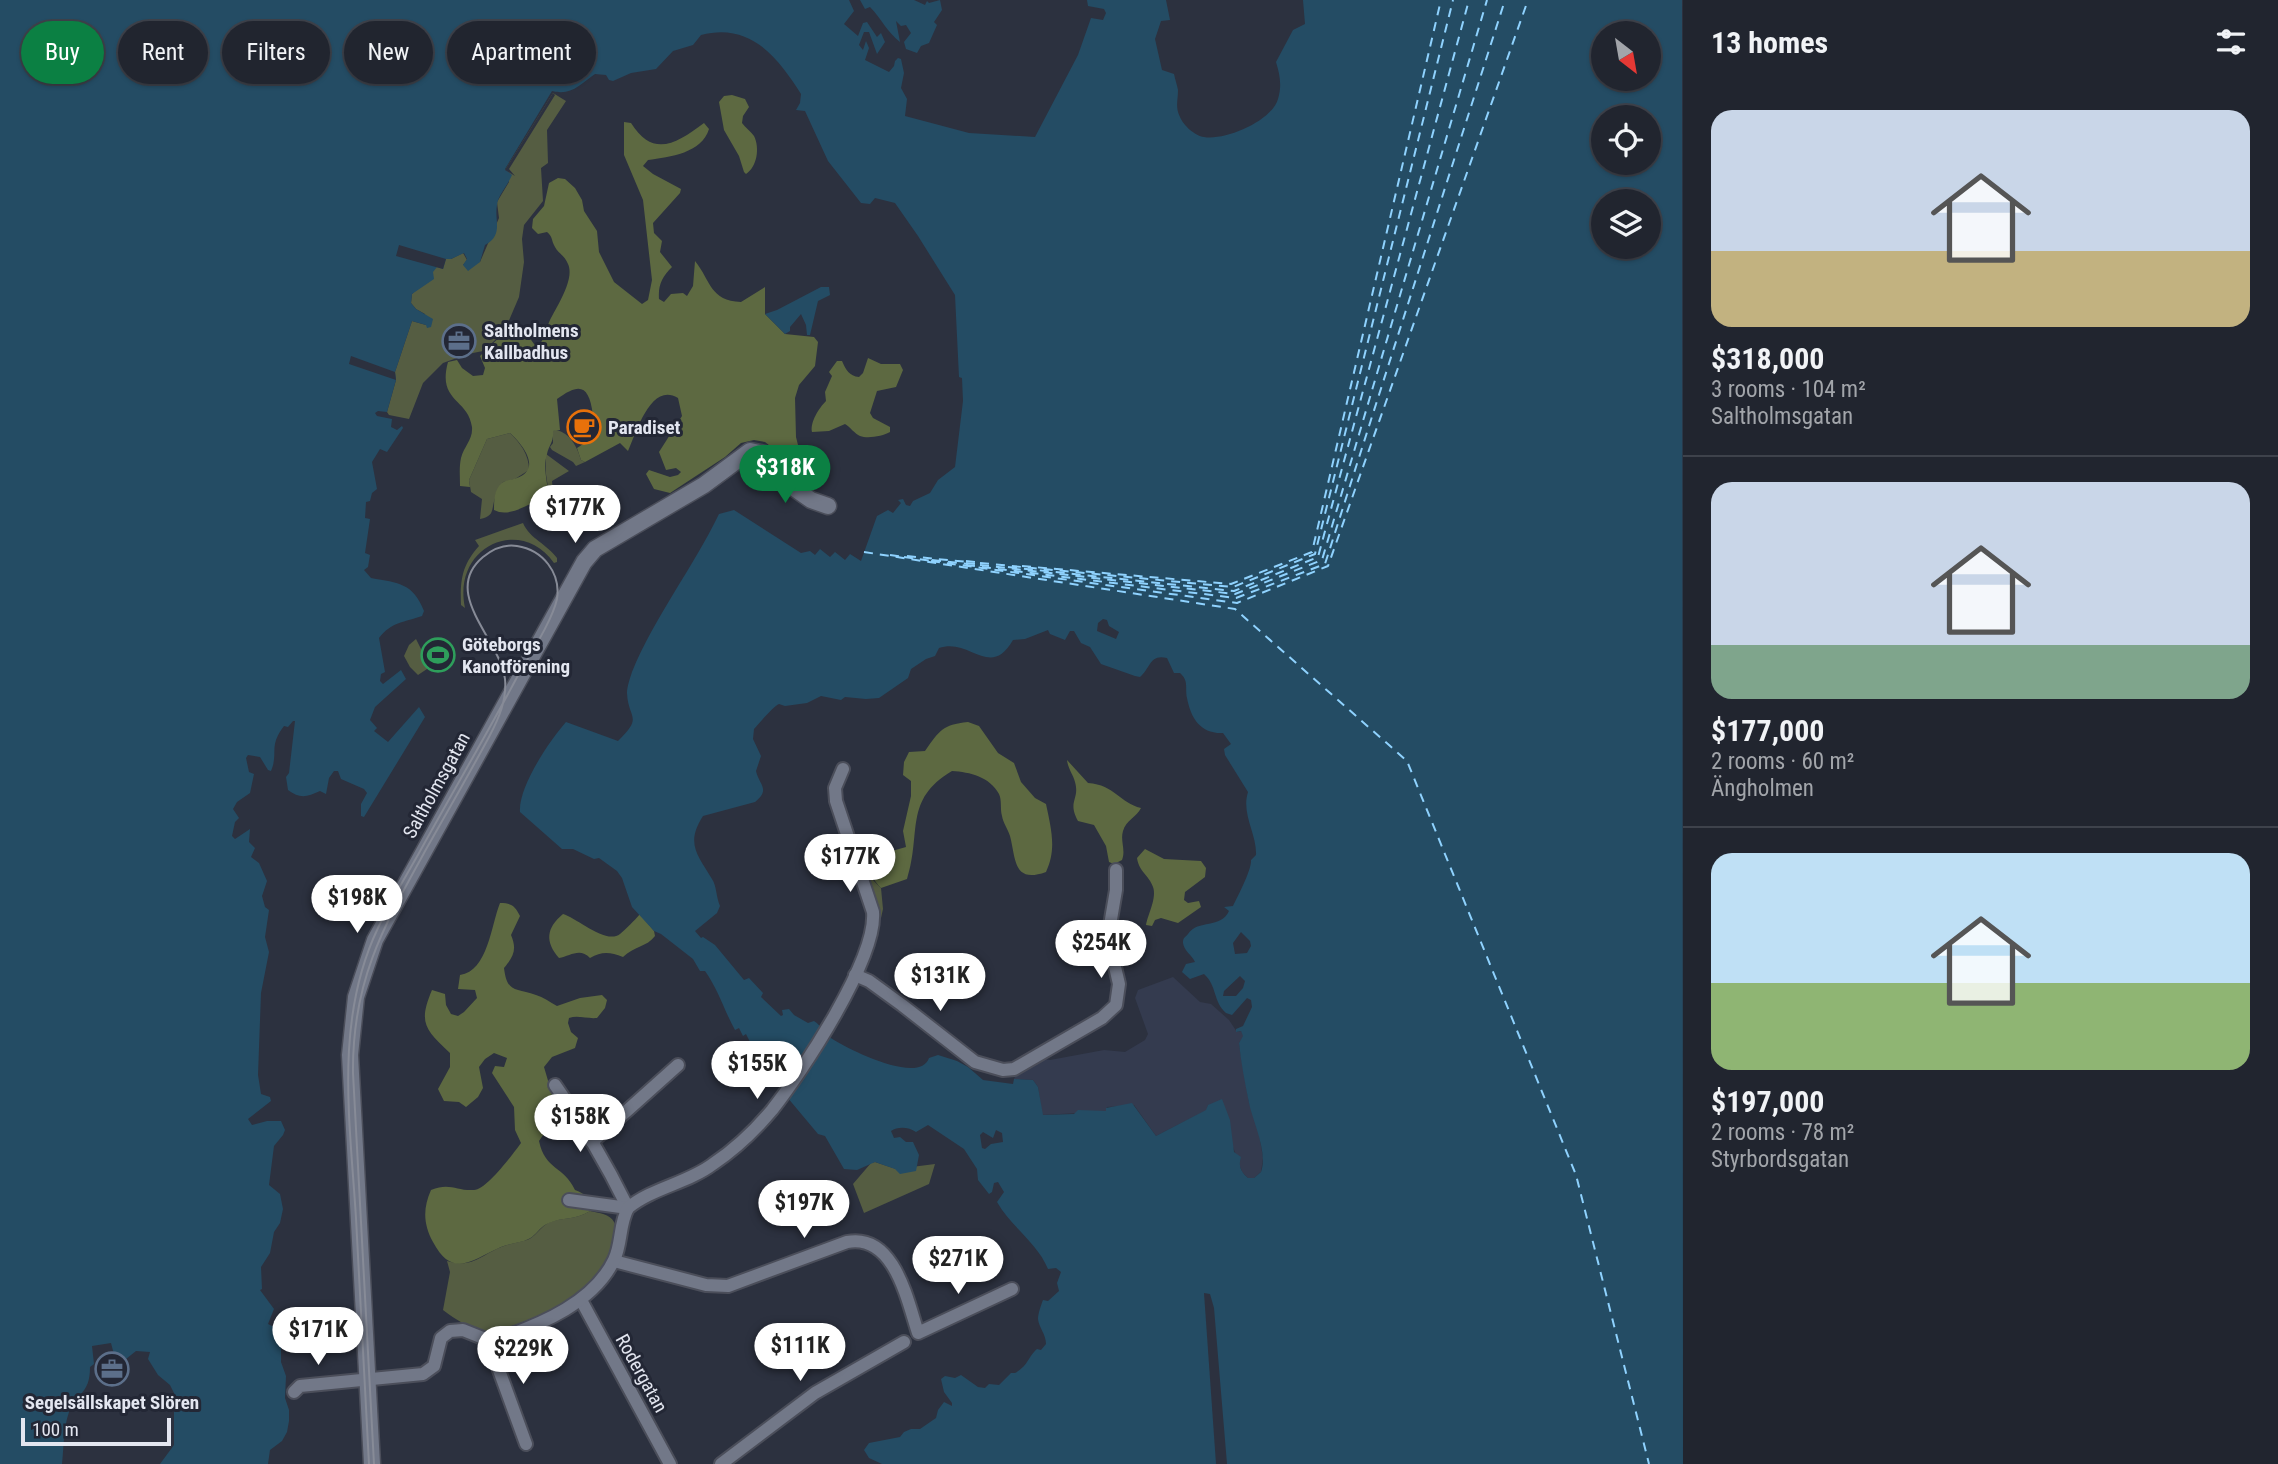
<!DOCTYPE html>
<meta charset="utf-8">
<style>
body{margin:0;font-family:"Roboto Condensed",sans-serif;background:#2d313b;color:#f1f3f6;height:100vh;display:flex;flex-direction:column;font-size:26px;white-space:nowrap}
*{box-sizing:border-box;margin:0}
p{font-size:23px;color:#a2a5aa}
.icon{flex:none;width:38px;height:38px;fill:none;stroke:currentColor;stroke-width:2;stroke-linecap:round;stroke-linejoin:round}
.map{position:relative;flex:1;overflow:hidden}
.panel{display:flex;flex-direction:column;background:#21252f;width:595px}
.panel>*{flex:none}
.guide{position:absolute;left:21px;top:21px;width:665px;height:63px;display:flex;gap:14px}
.needle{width:46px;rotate:149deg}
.fabs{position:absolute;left:1591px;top:21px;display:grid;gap:14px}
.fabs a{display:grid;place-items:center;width:70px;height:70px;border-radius:50%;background:#21252f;box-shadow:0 2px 5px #0004,0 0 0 2px #3e424b;font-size:35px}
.scale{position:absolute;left:21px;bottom:18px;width:150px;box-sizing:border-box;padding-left:7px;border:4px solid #e3e6f0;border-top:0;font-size:19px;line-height:24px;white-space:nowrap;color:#e3e6f0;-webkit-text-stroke:5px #232735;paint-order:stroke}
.price{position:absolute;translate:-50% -60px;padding:0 16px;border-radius:24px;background:#fff;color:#222;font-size:23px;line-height:46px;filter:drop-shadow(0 2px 4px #0008)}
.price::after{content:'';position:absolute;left:50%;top:42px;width:21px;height:16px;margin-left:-10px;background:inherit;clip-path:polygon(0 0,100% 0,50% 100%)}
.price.active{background:#0b8043;color:#fff}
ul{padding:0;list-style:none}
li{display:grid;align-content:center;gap:14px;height:371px;padding:0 28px}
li+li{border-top:2px solid #3e424b}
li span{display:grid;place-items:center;height:217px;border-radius:21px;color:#555}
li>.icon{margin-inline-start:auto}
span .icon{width:126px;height:126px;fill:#fffc;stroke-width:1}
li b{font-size:30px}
h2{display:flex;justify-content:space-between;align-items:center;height:84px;padding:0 28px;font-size:30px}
.tag{padding:0 24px;border-radius:32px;background:#21252f;box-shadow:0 2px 5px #0004,0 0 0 2px #3e424b;font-size:24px;line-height:63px}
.tag.active{background:#0b8043;color:#fff}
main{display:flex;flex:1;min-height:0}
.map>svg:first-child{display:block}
.built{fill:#343b4f}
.green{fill:#555d42}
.forest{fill:#5d6941}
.water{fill:#244c64;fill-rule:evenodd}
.pier{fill:#2c313f}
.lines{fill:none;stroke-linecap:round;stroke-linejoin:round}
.ferry{stroke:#8fd2fe;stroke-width:2;stroke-dasharray:9 7;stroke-linecap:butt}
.minor-casing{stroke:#4b4e5a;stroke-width:16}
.tertiary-casing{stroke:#4b4e5a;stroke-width:19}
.minor{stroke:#727888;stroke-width:12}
.tertiary{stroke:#727888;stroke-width:16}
.tram{stroke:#878b97;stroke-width:2}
.labels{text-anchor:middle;stroke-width:6;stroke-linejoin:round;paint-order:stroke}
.poi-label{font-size:19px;font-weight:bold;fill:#e3e6f0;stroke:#232735;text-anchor:start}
.street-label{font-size:19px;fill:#e3e6f0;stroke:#232735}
</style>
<main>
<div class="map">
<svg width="1683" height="1464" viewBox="0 0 1683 1464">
<rect width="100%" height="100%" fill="#2c313f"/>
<path class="built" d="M1173 977 1200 1002 1211 1004 1229 1020 1237 1032 1241 1031 1244 1036 1239 1043 1241 1056 1249 1102 1258 1127 1263 1158 1261 1172 1254 1178H1248L1242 1172 1233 1147 1208 1105 1207 1110 1156 1136 1134 1105 1107 1107 1106 1111 1097 1112 1042 1115 1038 1087 1033 1080 1014 1079 1024 1055 1050 1060 1104 1050 1125 1052 1145 1040 1148 1034 1135 998 1138 990Z"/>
<g class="green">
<path d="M553 93 566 101 547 130 548 163 541 168 543 201 524 225 522 239 524 262 519 297 504 332 483 351 468 354 443 363 423 383 409 419 389 415 387 412 396 380 351 356 395 372 412 321 426 325 425 314 416 309 411 303 412 294 418 288 399 245 451 259 463 253 467 260 463 265 480 262 499 218 497 202 509 182 505 170Z"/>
<path d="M556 430C570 433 577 446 581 460L585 462 576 466 573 462 552 450 550 447 553 443V431Z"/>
<path d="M510 433C520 443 529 454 529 470L515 479 503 482C501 487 497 492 495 498 491 510 495 516 480 519L482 499 471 492 469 480 487 439Z"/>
<path d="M546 454 569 471 552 481 553 492 549 495 546 474Z"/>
<path d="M523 523C530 539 547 544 557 558V562L554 563C520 515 452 547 465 608L461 605C460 580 462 565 479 546L475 540Z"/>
<path d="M416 639 429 665 427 669 418 675 410 667 404 656 409 645Z"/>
<path d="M874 856 870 865 872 879 881 888 883 909 881 918H878L859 860Z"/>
<path d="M875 1162 896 1169 935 1164 929 1184 864 1213 853 1184 871 1163Z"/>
<path d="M590 1211C599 1213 610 1214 614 1222 625 1240 597 1276 585 1288 568 1304 509 1332 486 1331 471 1330 455 1319 443 1310L450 1272 447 1261C474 1269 481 1254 504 1246 512 1243 524 1242 531 1238 537 1234 541 1227 548 1223 561 1217 577 1220 590 1211Z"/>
</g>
<g class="forest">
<path d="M732 95 745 99 749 107 743 116 742 123C745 127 751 132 754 136 760 148 757 167 746 174L744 172 739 156 724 130 719 102 724 96Z"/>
<path d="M624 122 631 123C653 158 676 144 704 123L709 129C702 153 670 157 648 160L643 166 653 174 681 189 680 193 653 223 654 233 662 241 660 252 672 267C662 277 658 285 659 299L664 302 671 294 683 293 687 296 693 286 695 261C711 281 710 301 741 302L765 287V314L785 334 814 337 818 342 815 366 799 385 795 398 796 437 798 445 770 446 765 442 754 440 741 443 725 457 670 493 654 489 646 474 649 470 670 477 678 475 681 472 676 468 666 470 659 452 682 416 678 398C651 381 636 433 628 451L620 443 585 462 581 460 577 448C583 444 592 439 594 432 595 427 593 420 593 415 589 385 580 382 557 399L560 430 553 431C554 442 549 445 547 454 543 466 547 483 549 495 532 501 511 519 494 510 494 501 494 489 502 483 507 479 516 480 523 475 539 464 520 442 510 433L487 439 469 480 470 487 460 486C460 477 459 467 461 458 464 446 473 440 472 427 468 398 437 402 448 362L457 360 462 368 473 376 483 375 485 368 480 356 510 327 530 326 529 337 534 344 539 345C545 338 546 329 550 320 557 306 575 279 568 264 565 256 558 253 555 247 551 240 553 237 547 232L538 234 532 228 533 219 544 206 549 183 558 178 565 179 575 188 582 200 584 211 597 231 599 252 614 282 642 304 648 300 652 280 643 200 624 155Z"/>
<path d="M868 358 881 364H900L903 370 896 387 877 391 870 413 873 418 890 427V432C883 436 868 439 860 436 855 434 850 427 845 424L829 431 812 432C810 422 819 408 826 401L825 392 832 376 829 372 837 361H842C846 370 849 376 859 377L863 373Z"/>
<path d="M968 722 979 726 998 753 1014 763 1021 782 1035 798 1046 804C1051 828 1057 849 1046 872 1013 884 1016 859 1010 836 1008 829 1003 823 1002 816 1000 809 1002 800 999 794 990 777 970 772 952 771 903 800 922 833 907 879L881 888C871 878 868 869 874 856L906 847 903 831 911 796V781L903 775 904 762 909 752 925 751C940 730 942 725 968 722Z"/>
<path d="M1067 760 1088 783C1115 785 1120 803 1141 808 1137 817 1126 820 1123 831 1120 841 1126 850 1122 860L1114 864 1109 862 1106 846 1094 825 1078 821C1067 801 1080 800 1075 782 1073 774 1068 769 1067 760Z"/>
<path d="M1145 849 1164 859 1201 861 1206 868 1205 877 1185 892 1184 900 1188 903 1199 901 1201 907 1178 923 1161 918 1155 920 1152 926 1146 925C1148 914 1157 898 1153 887 1149 875 1139 872 1137 858Z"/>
<path d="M500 903C511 903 515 906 520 916L511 935C517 949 514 956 504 968 507 993 515 988 536 995 543 997 550 1002 557 1006L580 998 602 995 607 1000 605 1008 597 1018C587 1019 578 1015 569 1018L568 1023 571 1032 578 1038 575 1048 552 1057 544 1067 549 1084 566 1107C559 1121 547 1128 539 1141 545 1170 564 1166 575 1190 586 1194 590 1199 590 1211 577 1220 562 1217 549 1223 541 1226 538 1232 532 1237 524 1243 510 1243 501 1247 473 1259 453 1280 433 1242 423 1224 423 1208 431 1190 450 1182 456 1191 474 1190 486 1190 513 1154 521 1143L515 1130 514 1107 492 1073 495 1066 504 1067 507 1058 494 1053 485 1059 479 1067 483 1088 478 1097 466 1107 459 1102 444 1101 438 1089 450 1067V1053C425 1029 418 1023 432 990L445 994 446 1005 451 1014 458 1016 464 1012 477 998 475 990 458 989 460 975C488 971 491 925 500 903Z"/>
<path d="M563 914C577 918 606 945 620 934 626 929 634 921 640 914L654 931 655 936C647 947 634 946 623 957 610 952 602 951 590 958 580 947 570 956 559 958 545 942 546 928 563 914Z"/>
</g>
<g class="water">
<path d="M0 0H849L854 11 844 24 858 36 863 23 867 22 877 37 881 33 885 42 877 54 869 32H864L859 45 863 50 866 41 869 48 865 60 889 72 894 66 895 61 898 58 901 59 904 73 901 88 907 99 905 116 969 133 1035 137 1078 55 1091 18 1103 20 1106 13 1104 9 1088 6 1087 0H1166L1170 20 1161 21 1155 39 1162 70 1174 74C1175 79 1177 85 1178 90 1178 100 1175 107 1180 117 1183 125 1195 136 1204 137 1225 141 1272 121 1278 99 1282 86 1280 75 1276 62L1293 30 1305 24 1303 0H1682L1683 1464H882L869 1458 864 1450 869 1443 900 1437 904 1432 911 1429H920L936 1418 938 1410 944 1402 952 1406V1403L944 1392 941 1379 945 1376 955 1378 961 1375 978 1387 985 1388 989 1384 999 1385 1011 1373H1015C1029 1365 1027 1358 1037 1349L1041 1350 1046 1344C1046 1334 1039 1328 1038 1319 1038 1314 1041 1305 1043 1300L1048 1301 1059 1291 1057 1283 1061 1272 1056 1268 1048 1269C1037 1242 1011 1227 997 1202L1004 1192 998 1182 994 1183 992 1192 989 1194 978 1180 977 1169 964 1149 928 1125 916 1132C909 1127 898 1126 891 1131L894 1138 900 1137 906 1142H913L919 1155 916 1171 900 1174 895 1169 875 1162 857 1170 844 1169 825 1136 818 1134 787 1097 781 1077 752 1058 749 1054 754 1050 746 1034 743 1036 739 1028 735 1030C724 1010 718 989 705 971H700L693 959 661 934 654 931 632 907 622 878 617 871 599 858 594 859 573 849H562L520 812C518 787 550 740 566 722L618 741C644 716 628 719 627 693 627 687 630 678 632 672 655 616 693 568 719 514L734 510 801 553 810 551 815 555 820 549 830 557 835 552 845 560 850 554 861 561 877 516 888 510 893 513 901 503 898 500 903 499 906 505 910 506 913 501 930 493 938 480 955 467 963 401 962 378 959 377 955 295 918 236 895 203 875 198 870 204 861 203 828 161 805 111 796 110 800 103 801 94C778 58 751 22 701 35L693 45 673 51 656 69 631 73 613 81 609 80 606 75 595 74C580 84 572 96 552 91L505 169 512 175C508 185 498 195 497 205 494 220 504 235 485 245L480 262 468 271 463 265 467 259 464 253 451 259H446L443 269 437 267 433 272 434 279 412 294 411 303 416 309 433 319 431 327 427 328 426 325 412 321 395 372 396 380 387 412 378 411 375 413 377 416 392 419 391 427 397 430 402 426 403 428 387 452 380 449 372 462 377 489 372 493 370 501 366 502 365 518 370 519 365 553 370 555 368 567 364 570 371 578C399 583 413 583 424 611L422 616C405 622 391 622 379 638L385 672 381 674 380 681 383 684 401 670 406 679 375 707 370 720 377 728 374 731 388 742 419 707 425 717 364 817 361 816V804L367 793 364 789 341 779 338 771H334L329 778 326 794 320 791C307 797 300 799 288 790L286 777 289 773 295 721H293L288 727 284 726C268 747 279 752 271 771L268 770 260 757 248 755 246 758 249 772 254 774 250 793 237 802 233 809 239 818 235 822 232 836 235 839 250 829 249 842 255 848 251 857 259 863 267 881 262 896 265 907 269 910 265 937 269 952 261 993 258 1075 261 1094 270 1097 271 1101 248 1119 252 1125 267 1121H281L285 1130 283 1135 274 1146 269 1185 280 1194 283 1209 280 1223 274 1232 270 1253 261 1267 262 1289 260 1290 274 1309 268 1324 274 1327 275 1336 281 1339V1362L286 1376 285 1398 289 1410V1421L287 1432 282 1441 270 1450 268 1464H160L174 1445V1393L170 1385 158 1375 148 1359 150 1352 136 1351 126 1359 116 1362 111 1343 92 1346 94 1364 90 1367C90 1395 77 1391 69 1412 63 1429 64 1447 62 1464H0ZM1603 33H1648V79H1603ZM1603 117H1648V163H1603ZM1603 201H1648V247H1603ZM1103 619 1107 620 1109 626 1119 632 1116 639 1097 631 1098 623ZM1048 630 1050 634 1065 640 1070 631H1074L1081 643 1090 647 1101 664 1135 676 1140 677C1151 668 1149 654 1167 658L1174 673H1180C1189 681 1185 687 1187 698 1191 719 1201 734 1223 733L1231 744 1224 749 1225 755 1248 792C1241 814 1257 834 1256 855L1251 860C1252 869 1238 896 1233 906L1224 907 1229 911C1221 929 1198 919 1188 934 1185 938 1183 937 1183 943 1184 951 1192 955 1195 962L1186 964 1182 972 1190 979 1204 974C1217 985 1213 1002 1226 1013L1232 1015 1247 998 1251 1000 1252 1007 1243 1026 1236 1029V1032L1241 1031 1243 1036 1239 1043C1241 1063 1245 1083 1249 1103 1253 1122 1268 1152 1261 1172L1254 1178H1248C1241 1172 1238 1166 1241 1157L1234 1152 1230 1120 1222 1099 1208 1105 1206 1110 1156 1136 1132 1103 1106 1108V1111L1078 1110 1074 1114 1043 1115 1038 1087 1033 1080 1014 1079 1013 1084 983 1080 968 1067 957 1061 938 1055 929 1058C920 1085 850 1050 834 1040 825 1035 822 1026 814 1021L808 1023 794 1015 789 1009 782 1010 783 1015 781 1016 761 997 763 993 749 978 744 980 715 945 703 937 701 938 695 931 717 913 720 906C716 897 717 887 712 879 698 855 685 844 703 816L755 802C771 789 759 785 756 771L761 756 753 739 754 729C760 722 774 706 779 704L785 706 807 703 821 696 841 700 845 697 866 699 879 698 908 678 911 669 926 659 935 656 939 648C970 637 990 680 1013 640L1025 639ZM1241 932 1250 941 1251 946 1247 953 1235 954 1233 943ZM1240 976 1245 981 1243 988 1236 996H1223L1224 991ZM996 1130 1002 1133 1003 1142 991 1144 985 1149 982 1148 980 1135 983 1132 993 1138Z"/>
<path d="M860 0H914L925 5 927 1 929 3 940 0 942 10 934 22 937 25 929 43 921 46 917 53 906 49 904 42 911 33 906 25 901 26 896 21 900 42C887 32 881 18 870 7L865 9Z"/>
<path d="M821 287H829L830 295 818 301 810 335H807L806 325 801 314 790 327V331L785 334 765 314 777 310Z"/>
</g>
<g class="pier">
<path d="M553 93 555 95 509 169 515 176 505 170Z"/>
<path d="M399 245 446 259 443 269 396 256Z"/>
<path d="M351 356 395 372 396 380 349 364Z"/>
<path d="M1204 1293 1210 1294 1214 1308 1227 1464H1216Z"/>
</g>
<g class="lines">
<g class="ferry">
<path d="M864 552 1235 609 1407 761 1576 1175 1649 1464"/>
<path d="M890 555 905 557"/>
<path d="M907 556 968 562"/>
<path d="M904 557 933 561"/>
<path d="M932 560 968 564"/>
<path d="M931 561 1237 603 1328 566 1528 0"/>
<path d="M966 561 982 563"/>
<path d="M966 563 982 565"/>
<path d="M980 563 1233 587 1315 554 1453 0"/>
<path d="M966 565 1236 598 1325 564 1505 0"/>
<path d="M980 565 1235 594 1322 560 1487 0"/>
<path d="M1022 566 1231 584 1312 552 1441 0"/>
<path d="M1008 567 1234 591 1318 557 1469 0"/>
</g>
<defs>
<g id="minor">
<path d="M855 975 869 981 902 1005 975 1062 1003 1070 1014 1069 1102 1018 1116 1005 1119 984 1108 937 1116 890V870"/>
<path d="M555 1085C583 1124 607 1165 628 1208"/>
<path d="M592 1142 678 1065"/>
<path d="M569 1200 628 1208"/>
<path d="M614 1261 706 1285 728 1286 847 1242C894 1233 907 1299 918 1333L1012 1289"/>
<path d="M581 1300 670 1464"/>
<path d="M488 1340 526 1444"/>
<path d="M294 1392 300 1386 423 1374 434 1366 441 1338 450 1331 463 1330 488 1340 501 1338C542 1324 594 1302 614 1260 622 1244 619 1224 628 1208 652 1188 688 1183 713 1164 734 1150 756 1129 772 1110 802 1072 877 959 873 912L836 801 835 788 843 769"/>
<path d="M721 1464 815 1393 904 1342"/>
</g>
<path id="tertiary" d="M372 1464 350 1055 356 997 375 940 584 562 595 549 704 485 750 451 765 454 791 486 811 500 828 506"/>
</defs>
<use href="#minor" class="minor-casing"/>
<use href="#tertiary" class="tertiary-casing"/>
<use href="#minor" class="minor"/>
<use href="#tertiary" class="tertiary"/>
<path class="tram" d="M369 1464C365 1382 360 1300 356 1218 350 1121 334 1020 378 928 390 902 405 878 419 853 451 795 484 739 515 681 527 659 552 622 557 599 561 573 543 550 517 546 505 544 493 549 483 557 440 593 500 639 505 679 507 700 499 718 489 737 468 776 446 814 424 853 382 929 352 983 353 1073L374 1464"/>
</g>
<defs>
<symbol id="office-ring" viewBox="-11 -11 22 22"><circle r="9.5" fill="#232735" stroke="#5c6f8a" stroke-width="1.5"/><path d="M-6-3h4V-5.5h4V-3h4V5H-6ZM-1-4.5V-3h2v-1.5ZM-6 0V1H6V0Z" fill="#5c6f8a"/></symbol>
<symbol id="cafe-ring" viewBox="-11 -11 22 22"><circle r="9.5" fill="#232735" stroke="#e8710a" stroke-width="1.5"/><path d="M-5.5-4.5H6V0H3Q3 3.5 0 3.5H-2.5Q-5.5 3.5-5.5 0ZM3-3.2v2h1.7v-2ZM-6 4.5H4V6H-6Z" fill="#e8710a"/></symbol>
<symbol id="stadium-ring" viewBox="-11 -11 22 22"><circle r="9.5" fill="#232735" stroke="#2e9e5b" stroke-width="1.5"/><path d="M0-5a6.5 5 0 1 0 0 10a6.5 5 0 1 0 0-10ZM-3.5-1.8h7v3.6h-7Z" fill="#2e9e5b"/></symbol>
</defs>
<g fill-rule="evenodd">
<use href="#office-ring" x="440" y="322" width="38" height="38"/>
<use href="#cafe-ring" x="565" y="408" width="38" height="38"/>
<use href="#stadium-ring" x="419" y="636" width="38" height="38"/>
<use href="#office-ring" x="93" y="1350" width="38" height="38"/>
</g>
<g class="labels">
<g class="poi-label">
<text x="484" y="337">Saltholmens<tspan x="484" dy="22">Kallbadhus</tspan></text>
<text x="608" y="434">Paradiset</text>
<text x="462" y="651">Göteborgs<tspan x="462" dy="22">Kanotförening</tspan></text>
<text x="112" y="1409" text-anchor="middle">Segelsällskapet Slören</text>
</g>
<g class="street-label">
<text transform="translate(436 785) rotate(-61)" y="7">Saltholmsgatan</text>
<text transform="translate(642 1373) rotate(61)" y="7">Rodergatan</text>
</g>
</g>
</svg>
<div class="fabs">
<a><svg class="needle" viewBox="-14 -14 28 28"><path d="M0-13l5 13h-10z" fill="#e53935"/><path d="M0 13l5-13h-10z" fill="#a2a5aa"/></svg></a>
<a><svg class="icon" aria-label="locate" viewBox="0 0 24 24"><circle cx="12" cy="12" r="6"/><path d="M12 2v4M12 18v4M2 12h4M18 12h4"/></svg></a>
<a><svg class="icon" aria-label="layers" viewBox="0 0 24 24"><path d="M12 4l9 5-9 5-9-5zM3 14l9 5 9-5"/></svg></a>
</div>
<div class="scale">100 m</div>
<b class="price active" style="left:785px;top:505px">$318K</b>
<b class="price" style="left:575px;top:545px">$177K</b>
<b class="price" style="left:850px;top:894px">$177K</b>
<b class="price" style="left:357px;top:935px">$198K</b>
<b class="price" style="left:1101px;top:980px">$254K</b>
<b class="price" style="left:940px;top:1013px">$131K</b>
<b class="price" style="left:757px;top:1101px">$155K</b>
<b class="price" style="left:580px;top:1154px">$158K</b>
<b class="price" style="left:804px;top:1240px">$197K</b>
<b class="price" style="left:958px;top:1296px">$271K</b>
<b class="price" style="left:318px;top:1367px">$171K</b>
<b class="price" style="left:800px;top:1383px">$111K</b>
<b class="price" style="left:523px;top:1386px">$229K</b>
<div class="guide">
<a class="tag active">Buy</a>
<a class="tag">Rent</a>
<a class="tag">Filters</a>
<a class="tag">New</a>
<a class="tag">Apartment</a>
</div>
</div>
<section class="panel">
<h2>13 homes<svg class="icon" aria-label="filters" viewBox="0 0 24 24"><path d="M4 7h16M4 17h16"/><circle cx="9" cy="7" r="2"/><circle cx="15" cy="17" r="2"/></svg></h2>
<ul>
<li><span style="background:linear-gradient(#c9d6e8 65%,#c2b280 0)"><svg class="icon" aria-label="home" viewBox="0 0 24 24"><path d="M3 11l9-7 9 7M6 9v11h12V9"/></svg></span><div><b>$318,000</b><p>3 rooms · 104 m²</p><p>Saltholmsgatan</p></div></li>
<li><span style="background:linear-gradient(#c9d6e8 75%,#7fa58c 0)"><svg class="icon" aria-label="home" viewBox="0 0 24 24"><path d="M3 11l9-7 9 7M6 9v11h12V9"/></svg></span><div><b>$177,000</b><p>2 rooms · 60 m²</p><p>Ängholmen</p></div></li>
<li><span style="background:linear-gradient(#bfe0f5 60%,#8fb573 0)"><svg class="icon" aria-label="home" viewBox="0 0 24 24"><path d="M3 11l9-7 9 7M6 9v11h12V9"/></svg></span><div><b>$197,000</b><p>2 rooms · 78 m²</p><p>Styrbordsgatan</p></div></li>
</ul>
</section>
</main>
